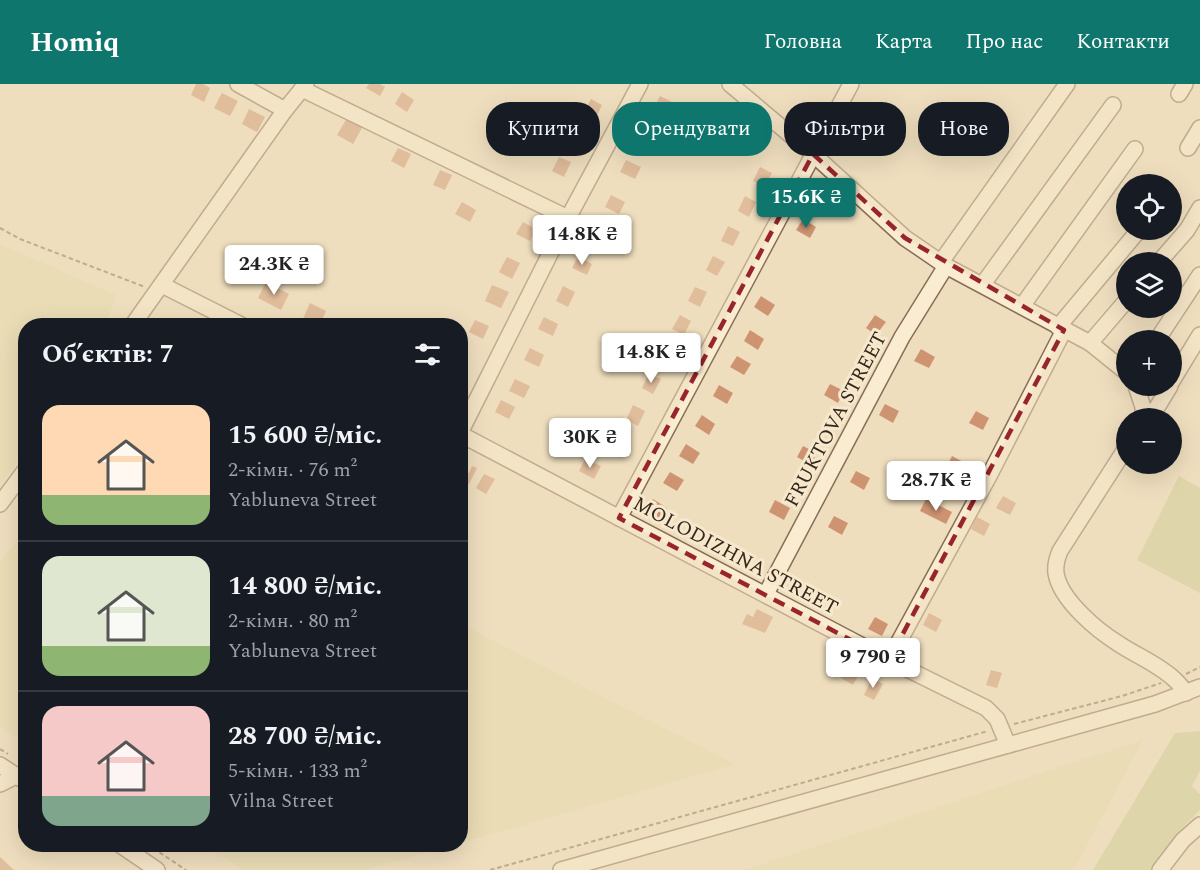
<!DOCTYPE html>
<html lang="uk">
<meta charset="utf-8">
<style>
body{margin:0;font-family:Spectral,serif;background:#20242c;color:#f1f3f6;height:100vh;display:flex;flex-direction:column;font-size:22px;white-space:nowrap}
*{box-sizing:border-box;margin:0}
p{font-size:20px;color:#9ea1a6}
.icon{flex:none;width:33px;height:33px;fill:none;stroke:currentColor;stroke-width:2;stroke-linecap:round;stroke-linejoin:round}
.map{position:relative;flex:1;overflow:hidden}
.sheet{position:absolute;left:18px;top:234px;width:450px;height:534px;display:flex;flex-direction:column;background:#171b24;border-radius:24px;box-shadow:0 6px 24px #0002}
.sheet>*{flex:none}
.hud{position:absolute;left:486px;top:18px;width:570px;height:54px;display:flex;gap:12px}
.controls{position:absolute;left:1116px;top:90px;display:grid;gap:12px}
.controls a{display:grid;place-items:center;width:66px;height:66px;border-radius:50%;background:#171b24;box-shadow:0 6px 24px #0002;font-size:30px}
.price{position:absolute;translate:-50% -51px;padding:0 14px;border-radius:6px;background:#fff;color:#222;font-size:20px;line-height:39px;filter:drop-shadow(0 2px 3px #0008)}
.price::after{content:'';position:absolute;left:50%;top:36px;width:18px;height:14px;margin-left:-9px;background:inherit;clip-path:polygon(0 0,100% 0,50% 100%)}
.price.current{background:#0f766e;color:#fff}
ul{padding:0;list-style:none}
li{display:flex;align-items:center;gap:18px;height:150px;padding:0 24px}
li+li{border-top:2px solid #363941}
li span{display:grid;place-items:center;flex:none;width:168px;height:120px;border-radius:18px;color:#555}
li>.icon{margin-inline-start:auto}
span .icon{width:72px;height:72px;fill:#fffc;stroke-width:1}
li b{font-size:26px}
h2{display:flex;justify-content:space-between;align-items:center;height:72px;padding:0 24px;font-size:26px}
.tag{padding:0 21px;border-radius:24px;background:#171b24;box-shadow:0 6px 24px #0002;font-size:21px;line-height:54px}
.tag.current{background:#0f766e;color:#fff}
header{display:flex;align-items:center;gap:36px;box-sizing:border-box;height:84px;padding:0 30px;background:#0f766e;color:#fff}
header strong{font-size:28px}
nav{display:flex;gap:33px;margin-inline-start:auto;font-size:21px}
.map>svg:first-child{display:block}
.farmland{fill:#e5d9ab}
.green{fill:#c9cd92}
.building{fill:#ce9472}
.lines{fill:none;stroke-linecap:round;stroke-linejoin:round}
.minor-casing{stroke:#876e56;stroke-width:18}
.path{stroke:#876e56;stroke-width:2;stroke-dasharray:4.5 3;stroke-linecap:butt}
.minor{stroke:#faecd1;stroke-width:15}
.marked{fill:none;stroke:#98252b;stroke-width:4.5;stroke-dasharray:12 8;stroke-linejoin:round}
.labels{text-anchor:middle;stroke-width:6;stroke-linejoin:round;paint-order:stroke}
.street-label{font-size:20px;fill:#36271b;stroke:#f6e8cd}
</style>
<header>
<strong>Homiq</strong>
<nav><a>Головна</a><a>Карта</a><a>Про нас</a><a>Контакти</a></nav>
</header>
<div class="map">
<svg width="1200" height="786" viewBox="0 0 1200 786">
<rect width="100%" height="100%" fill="#efdebe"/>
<g class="farmland">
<path d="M0 160 116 211 106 241 26 242 25 366 0 401Z"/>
<path d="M25 448V658L0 643V477Z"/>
<path d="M461 540 735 680 461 759Z"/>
<path d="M1143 656 1074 786H744Z"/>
<path d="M201 761H454L365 786H244Z"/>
</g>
<g class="green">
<path d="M1179 392 1200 404V509L1137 476Z"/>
<path d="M1200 647V687L1192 702 1200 710V726L1179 747 1152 786H1093L1175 649Z"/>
</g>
<g class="building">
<path d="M196 0H203L210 4 204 18 191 11Z"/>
<path d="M369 0H380L385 3 380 12 366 4Z"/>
<path d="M402 8 414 16 407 28 395 20Z"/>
<path d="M222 9 238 17 230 32 214 24Z"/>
<path d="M660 12 674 19 668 31 654 24Z"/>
<path d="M591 15 602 21 595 36 583 30Z"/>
<path d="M249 25 265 33 257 48 242 40Z"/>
<path d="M347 34 363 42 353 60 337 51Z"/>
<path d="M575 46 587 52 580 66 568 61Z"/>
<path d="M643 50 657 57 652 68 637 61Z"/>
<path d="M398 64 411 70 404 84 391 77Z"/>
<path d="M559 73 571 78 564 93 552 87Z"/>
<path d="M626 76 641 83 635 95 620 88Z"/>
<path d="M760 83 772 89 764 103 753 97Z"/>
<path d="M440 86 452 91 445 106 433 101Z"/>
<path d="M611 111 625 118 619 130 605 123Z"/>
<path d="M745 112 756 118 749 133 738 127Z"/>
<path d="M462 118 476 126 470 138 455 130Z"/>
<path d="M803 135 816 143 810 154 796 146Z"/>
<path d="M523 138 536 145 530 157 516 150Z"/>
<path d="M591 141 606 148 600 159 586 152Z"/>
<path d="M728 142 740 148 733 162 721 157Z"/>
<path d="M713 172 725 178 717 192 706 186Z"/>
<path d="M507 173 520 179 512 195 499 188Z"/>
<path d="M578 173 592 180 587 191 572 184Z"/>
<path d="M266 198 289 210 281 226 258 214Z"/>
<path d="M492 201 509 208 501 224 485 217Z"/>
<path d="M563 202 575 208 568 223 556 217Z"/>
<path d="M695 203 707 208 700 223 688 217Z"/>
<path d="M761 212 775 221 768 232 754 223Z"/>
<path d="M310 219 326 227 319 242H312L302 237Z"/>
<path d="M680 231 691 237 684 251 672 245Z"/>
<path d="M875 231 886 238 876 251 866 244Z"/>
<path d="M544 233 558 240 553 252 538 245Z"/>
<path d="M475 236 489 242 483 255 469 248Z"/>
<path d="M750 246 764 255 758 266 744 257Z"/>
<path d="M664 260 676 266 668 281 657 275Z"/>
<path d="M530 264 544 271 539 283 524 276Z"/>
<path d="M921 265 935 273 929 284 914 277Z"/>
<path d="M737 272 751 280 744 291 730 283Z"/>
<path d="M649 290 661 295 653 310 642 304Z"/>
<path d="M515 295 530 302 524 314 509 307Z"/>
<path d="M830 300 844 307 838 319 824 311Z"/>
<path d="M719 301 733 309 727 320 713 312Z"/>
<path d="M501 316 515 323 509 335 495 328Z"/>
<path d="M885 320 899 327 893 339 879 331Z"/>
<path d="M633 321 645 327 638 342 626 336Z"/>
<path d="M976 327 989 334 983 346 969 339Z"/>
<path d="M702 331 715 340 709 351 695 342Z"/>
<path d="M615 353 627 359 620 374 608 368Z"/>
<path d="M686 360 700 369 693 380 679 372Z"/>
<path d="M803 362 817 369 811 381 797 373Z"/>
<path d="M952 372 965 379 959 391 946 384Z"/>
<path d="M460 374 468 378 464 386 469 389 472 382 477 384 469 400 460 396Z"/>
<path d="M585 375 601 382 594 395 579 387Z"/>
<path d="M856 387 870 394 864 406 850 398Z"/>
<path d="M670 388 684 396 677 407 663 399Z"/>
<path d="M484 390 495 395 486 410 476 404Z"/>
<path d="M1003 412 1016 419 1010 431 996 424Z"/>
<path d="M653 415 667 424 660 435 646 426Z"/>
<path d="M926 415 952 428 946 440 920 427Z"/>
<path d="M775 416 790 424 784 436 769 428Z"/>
<path d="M834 432 848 439 842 451 828 443Z"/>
<path d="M977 433 990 440 984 452 971 445Z"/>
<path d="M757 525 773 533 765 549 742 540 747 530 753 533Z"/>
<path d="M929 529 942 536 936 548 923 541Z"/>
<path d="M875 533 888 540 882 552 868 545Z"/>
<path d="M850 578 862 585 853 601 841 594Z"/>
<path d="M991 586 1002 589 997 604 986 601Z"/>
<path d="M872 594 883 600 874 616 864 611Z"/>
<path d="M0 773 14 786H0Z"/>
</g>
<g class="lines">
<defs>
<g id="minor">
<path d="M238 0 285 26"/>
<path d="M730 0 813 70 905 154 946 182 1090 259 1126 288"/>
<path d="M302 5 568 134"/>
<path d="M1179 10 1185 0"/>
<path d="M1188 64 1200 44"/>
<path d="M941 178 1067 0"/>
<path d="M1159 178 1187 146 1200 124"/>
<path d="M983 200 1113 21"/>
<path d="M162 201 243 242"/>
<path d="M1022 222 1135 65"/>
<path d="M132 242 285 26 306 0"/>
<path d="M1058 243 1139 146"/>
<path d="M1157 256 1200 191"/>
<path d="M1090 259 1126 217"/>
<path d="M1172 297 1200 251"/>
<path d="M1136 302 1143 323V334"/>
<path d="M1145 334 1156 325 1170 302"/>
<path d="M460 349 568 134 640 0"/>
<path d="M460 350 889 576 986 624 997 635 1008 661"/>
<path d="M1126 364 1060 467C1057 474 1055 481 1056 489 1060 516 1098 547 1119 560 1137 572 1158 580 1174 595 1179 599 1182 604 1186 609"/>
<path d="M0 420 26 385"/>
<path d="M619 434 851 0"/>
<path d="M766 510 902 253 946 182"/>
<path d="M889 576 989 392 1064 246"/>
<path d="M0 681 26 698"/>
<path d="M0 700 16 692"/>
<path d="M119 760 157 786"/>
<path d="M561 786 1155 620 1200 603"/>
<path d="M1160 786 1183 756 1200 741"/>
</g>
</defs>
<use href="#minor" class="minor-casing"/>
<g class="path">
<path d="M0 144 20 155 145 203"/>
<path d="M1186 590 1200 583"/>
<path d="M1014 640 1122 612 1161 599"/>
<path d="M0 665 8 670"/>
<path d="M147 760 186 786"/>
<path d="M490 786 988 647"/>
</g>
<use href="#minor" class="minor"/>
</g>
<path d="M0 0H1200V786H0ZM813 70 905 154 1064 246 889 576 619 434Z" fill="#efdebe" fill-opacity=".55" fill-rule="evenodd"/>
<path class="marked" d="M813 70 905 154 1064 246 889 576 619 434Z"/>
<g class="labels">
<g class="street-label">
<text transform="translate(835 335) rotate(-62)" y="7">FRUKTOVA STREET</text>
<text transform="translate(736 471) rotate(28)" y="7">MOLODIZHNA STREET</text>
</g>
</g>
</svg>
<div class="controls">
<a><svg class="icon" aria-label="locate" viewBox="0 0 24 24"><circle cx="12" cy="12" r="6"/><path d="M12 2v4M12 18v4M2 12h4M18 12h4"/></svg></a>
<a><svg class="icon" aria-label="layers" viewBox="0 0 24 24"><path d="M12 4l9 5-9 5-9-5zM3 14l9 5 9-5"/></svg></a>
<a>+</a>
<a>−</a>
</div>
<b class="price current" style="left:806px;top:145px">15.6K ₴</b>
<b class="price" style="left:582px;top:182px">14.8K ₴</b>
<b class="price" style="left:274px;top:212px">24.3K ₴</b>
<b class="price" style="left:651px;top:300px">14.8K ₴</b>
<b class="price" style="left:590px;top:385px">30K ₴</b>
<b class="price" style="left:936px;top:428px">28.7K ₴</b>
<b class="price" style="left:873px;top:605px">9 790 ₴</b>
<div class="hud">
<a class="tag">Купити</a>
<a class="tag current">Орендувати</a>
<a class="tag">Фільтри</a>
<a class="tag">Нове</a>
</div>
<section class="sheet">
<h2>Об’єктів: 7<svg class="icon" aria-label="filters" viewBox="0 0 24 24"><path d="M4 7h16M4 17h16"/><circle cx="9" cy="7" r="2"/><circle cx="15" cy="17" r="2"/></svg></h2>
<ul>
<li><span style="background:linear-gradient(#ffd9b3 75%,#8fb573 0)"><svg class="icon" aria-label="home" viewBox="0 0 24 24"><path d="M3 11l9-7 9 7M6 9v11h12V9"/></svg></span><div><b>15 600 ₴/міс.</b><p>2-кімн. · 76 m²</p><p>Yabluneva Street</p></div></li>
<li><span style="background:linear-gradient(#dfe7d0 75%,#8fb573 0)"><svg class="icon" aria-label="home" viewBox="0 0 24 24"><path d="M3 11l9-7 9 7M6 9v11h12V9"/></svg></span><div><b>14 800 ₴/міс.</b><p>2-кімн. · 80 m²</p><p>Yabluneva Street</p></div></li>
<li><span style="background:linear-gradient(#f6c9c9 75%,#7fa58c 0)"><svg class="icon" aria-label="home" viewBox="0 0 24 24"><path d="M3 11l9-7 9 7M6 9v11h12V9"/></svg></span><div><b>28 700 ₴/міс.</b><p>5-кімн. · 133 m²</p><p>Vilna Street</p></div></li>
</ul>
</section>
</div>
